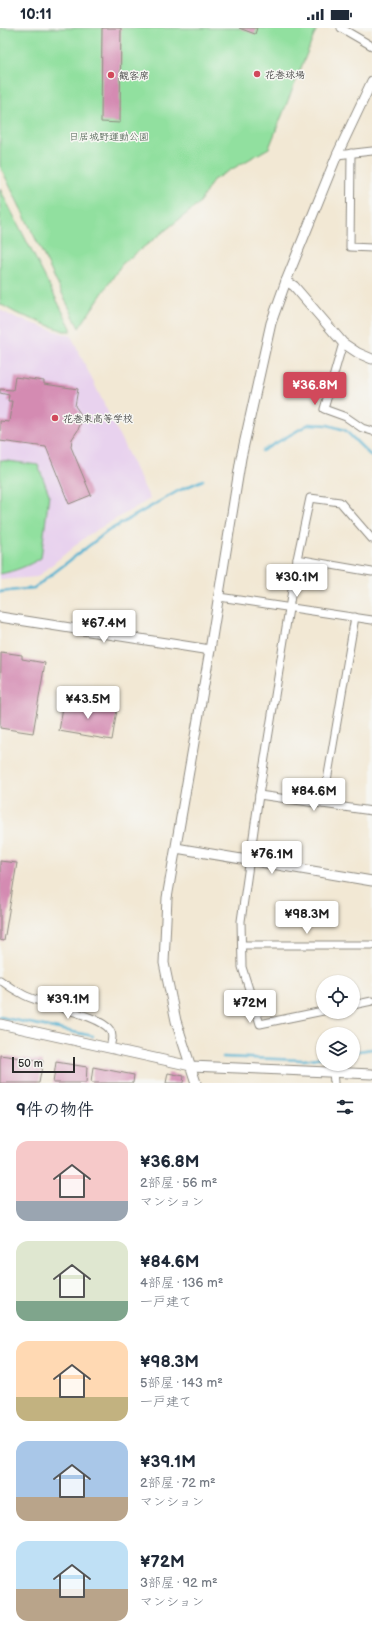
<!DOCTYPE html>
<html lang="ja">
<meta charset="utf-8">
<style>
body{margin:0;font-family:"Balsamiq Sans","Klee One",sans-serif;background:#f2f2f3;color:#1f2937;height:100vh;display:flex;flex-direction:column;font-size:15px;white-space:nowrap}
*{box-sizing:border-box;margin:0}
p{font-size:13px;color:#747a83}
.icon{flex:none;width:22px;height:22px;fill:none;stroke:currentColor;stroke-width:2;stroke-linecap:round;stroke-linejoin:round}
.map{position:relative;height:1055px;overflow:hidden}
.details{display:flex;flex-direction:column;background:#fff;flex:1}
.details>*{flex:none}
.fabs{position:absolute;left:316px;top:947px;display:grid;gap:8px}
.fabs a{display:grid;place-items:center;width:44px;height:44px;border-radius:50%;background:#fff;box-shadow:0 1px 3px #0004;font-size:20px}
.scale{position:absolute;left:12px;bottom:10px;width:63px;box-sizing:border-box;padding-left:4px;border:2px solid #2b2b2b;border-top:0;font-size:11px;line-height:14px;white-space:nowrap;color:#2b2b2b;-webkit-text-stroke:3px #f6f6f2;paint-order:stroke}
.price{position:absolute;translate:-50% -34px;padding:0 9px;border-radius:4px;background:#fff;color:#222;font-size:13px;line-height:26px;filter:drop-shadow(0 1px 2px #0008)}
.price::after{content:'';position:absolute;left:50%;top:24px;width:12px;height:9px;margin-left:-6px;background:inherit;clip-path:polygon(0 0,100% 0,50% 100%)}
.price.selected{background:#d1495b;color:#fff}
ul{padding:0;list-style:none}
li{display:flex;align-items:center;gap:12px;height:100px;padding:0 16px}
li span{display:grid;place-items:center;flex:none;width:112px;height:80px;border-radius:12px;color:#555}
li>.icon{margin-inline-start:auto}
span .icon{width:48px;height:48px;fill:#fffc;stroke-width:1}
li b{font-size:17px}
h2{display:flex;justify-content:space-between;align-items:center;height:48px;padding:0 16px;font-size:17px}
.status{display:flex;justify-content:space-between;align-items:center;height:28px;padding:0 20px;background:#fff;direction:ltr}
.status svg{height:11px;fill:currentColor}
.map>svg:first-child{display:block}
.built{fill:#e8d2ee}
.green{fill:#91e09f;stroke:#5e8665}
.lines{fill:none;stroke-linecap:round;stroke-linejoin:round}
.stream{stroke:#54b2d2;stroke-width:2.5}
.building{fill:#d48bb2}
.minor-casing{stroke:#8e8a80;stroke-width:9}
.tertiary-casing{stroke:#8e8a80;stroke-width:11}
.minor{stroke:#fff;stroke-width:7}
.tertiary{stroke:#fff;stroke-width:9}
.poi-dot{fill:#d1495b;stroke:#f6f6f2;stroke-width:1.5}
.labels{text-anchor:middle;stroke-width:3;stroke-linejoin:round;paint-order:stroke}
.poi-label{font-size:10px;fill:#2b2b2b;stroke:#f6f6f2;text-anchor:start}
.park-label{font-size:10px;fill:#445848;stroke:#f6f6f2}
</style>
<div class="status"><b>10:11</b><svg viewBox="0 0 49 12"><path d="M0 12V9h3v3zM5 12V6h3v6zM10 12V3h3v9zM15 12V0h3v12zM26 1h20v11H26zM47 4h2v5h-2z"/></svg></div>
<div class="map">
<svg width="372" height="1055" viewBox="0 0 372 1055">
<rect width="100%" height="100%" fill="#f6f6f2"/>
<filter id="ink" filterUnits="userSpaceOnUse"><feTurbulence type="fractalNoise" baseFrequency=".025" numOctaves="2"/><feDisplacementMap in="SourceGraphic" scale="8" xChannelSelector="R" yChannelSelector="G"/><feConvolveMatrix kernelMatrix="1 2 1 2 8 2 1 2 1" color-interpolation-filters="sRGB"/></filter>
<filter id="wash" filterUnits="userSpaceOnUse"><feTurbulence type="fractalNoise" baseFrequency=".012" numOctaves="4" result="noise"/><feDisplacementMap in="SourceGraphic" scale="16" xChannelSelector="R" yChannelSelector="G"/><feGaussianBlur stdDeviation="0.9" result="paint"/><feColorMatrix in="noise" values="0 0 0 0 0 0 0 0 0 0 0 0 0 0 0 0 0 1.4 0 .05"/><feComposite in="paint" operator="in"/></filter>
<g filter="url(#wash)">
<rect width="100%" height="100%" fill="#f2e8d4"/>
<path class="built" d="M0 282 13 289 71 308 150 471 88 507 37 549 0 552Z"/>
<g class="green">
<path d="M0 0H317L269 120 213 152 199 176 122 236 79 300 0 138Z"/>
<path d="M0 161 71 300V303H64L16 285 0 276Z"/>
<path d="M0 432 38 437 49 466 41 530C28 538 15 543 0 546Z"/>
</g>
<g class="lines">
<g class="stream">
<path d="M262 423 309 396 328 397 345 402 372 429"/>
<path d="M0 564 34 560 108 503 178 463 203 452"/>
<path d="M0 989 93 1008"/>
<path d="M353 1024 372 1021"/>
<path d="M223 1029 304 1032 323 1029"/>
</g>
</g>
<g id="blocks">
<g class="building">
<path d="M102 0H121L120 95 101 94Z"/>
<path d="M239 0H257L255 6Z"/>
<path d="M15 349 44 353V356L78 361 75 378 80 385 81 394 78 402 72 411 71 419 91 467 69 476 46 419 0 413V393L9 394 12 373H8L9 367 0 365V361L13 362Z"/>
<path d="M1 624 22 627V631L45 635 33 705 0 700Z"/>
<path d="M64 673 117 682 112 712 59 703Z"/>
<path d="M0 833 17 835 4 913 0 912Z"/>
<path d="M0 1027 43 1033 39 1055H0Z"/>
<path d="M56 1034 87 1039 86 1055H53Z"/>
<path d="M93 1039 134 1047 133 1055H91Z"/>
<path d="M168 1045 184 1048 183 1055H166Z"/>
</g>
</g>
</g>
<g filter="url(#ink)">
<use href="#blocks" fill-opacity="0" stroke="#8e8a80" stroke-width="1"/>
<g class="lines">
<defs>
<g id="minor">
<path d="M341 0 372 18"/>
<path d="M351 125 350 219 372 220"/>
<path d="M337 127 372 123"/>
<path d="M343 315 324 381 346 389 362 400 372 403"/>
<path d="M297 531 310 470 340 474 372 511"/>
<path d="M219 569 372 592"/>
<path d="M259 767 372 783"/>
<path d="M323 776 355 589"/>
<path d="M242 917H372"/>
<path d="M0 952C8 958 16 963 24 967 43 977 100 987 110 1002 114 1008 111 1014 110 1020"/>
<path d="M353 977 372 973"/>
<path d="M323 983 260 996 242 939 241 893 259 767 297 531 372 544"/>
<path d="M333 1044 334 1055"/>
</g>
<g id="tertiary">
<path d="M286 253 294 258 343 315 358 325 372 331"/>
<path d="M0 589 210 622"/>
<path d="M176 820 372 853"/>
<path d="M0 996 191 1038 372 1046"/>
<path d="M196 1055 176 993 164 935 167 870 210 622 241 430 271 295 286 253 337 127 372 53"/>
</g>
</defs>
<use href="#minor" class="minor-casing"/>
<use href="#tertiary" class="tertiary-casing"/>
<use href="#minor" class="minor"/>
<use href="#tertiary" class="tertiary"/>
</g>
</g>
<g class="poi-dot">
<circle cx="257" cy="46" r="4"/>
<circle cx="111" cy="47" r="4"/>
<circle cx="55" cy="390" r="4"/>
</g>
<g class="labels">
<g class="poi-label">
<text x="265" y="50">花巻球場</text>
<text x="119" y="51">観客席</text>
<text x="63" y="394">花巻東高等学校</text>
</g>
<g class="park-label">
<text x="109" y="112">日居城野運動公園</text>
</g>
</g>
</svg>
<div class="fabs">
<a><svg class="icon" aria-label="locate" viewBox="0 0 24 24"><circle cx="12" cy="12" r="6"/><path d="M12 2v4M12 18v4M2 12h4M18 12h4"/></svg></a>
<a><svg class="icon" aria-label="layers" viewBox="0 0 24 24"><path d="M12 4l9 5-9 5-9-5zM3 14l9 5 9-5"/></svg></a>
</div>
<div class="scale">50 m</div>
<b class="price selected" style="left:315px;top:378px">¥36.8M</b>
<b class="price" style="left:297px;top:570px">¥30.1M</b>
<b class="price" style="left:104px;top:616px">¥67.4M</b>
<b class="price" style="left:88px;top:692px">¥43.5M</b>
<b class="price" style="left:314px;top:784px">¥84.6M</b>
<b class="price" style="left:272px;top:847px">¥76.1M</b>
<b class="price" style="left:307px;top:907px">¥98.3M</b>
<b class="price" style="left:68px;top:992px">¥39.1M</b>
<b class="price" style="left:250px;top:996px">¥72M</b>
</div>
<section class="details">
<h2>9件の物件<svg class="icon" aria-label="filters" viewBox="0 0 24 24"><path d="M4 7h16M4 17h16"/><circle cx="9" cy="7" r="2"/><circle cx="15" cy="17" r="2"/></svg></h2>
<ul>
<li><span style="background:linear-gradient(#f6c9c9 75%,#9aa5b1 0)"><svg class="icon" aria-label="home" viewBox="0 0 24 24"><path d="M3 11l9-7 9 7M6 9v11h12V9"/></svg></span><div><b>¥36.8M</b><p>2部屋 · 56 m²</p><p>マンション</p></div></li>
<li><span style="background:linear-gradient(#dfe7d0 75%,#7fa58c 0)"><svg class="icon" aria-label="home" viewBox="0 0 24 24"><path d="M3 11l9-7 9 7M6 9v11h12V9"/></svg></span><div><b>¥84.6M</b><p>4部屋 · 136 m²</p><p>一戸建て</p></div></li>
<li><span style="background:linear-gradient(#ffd9b3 70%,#c2b280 0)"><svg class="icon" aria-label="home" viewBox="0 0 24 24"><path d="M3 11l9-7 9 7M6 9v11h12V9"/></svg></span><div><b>¥98.3M</b><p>5部屋 · 143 m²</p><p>一戸建て</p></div></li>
<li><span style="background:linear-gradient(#a9c7e8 70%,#b9a48a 0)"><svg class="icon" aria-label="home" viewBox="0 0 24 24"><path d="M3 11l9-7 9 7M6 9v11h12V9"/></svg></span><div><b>¥39.1M</b><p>2部屋 · 72 m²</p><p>マンション</p></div></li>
<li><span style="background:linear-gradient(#bfe0f5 60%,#b9a48a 0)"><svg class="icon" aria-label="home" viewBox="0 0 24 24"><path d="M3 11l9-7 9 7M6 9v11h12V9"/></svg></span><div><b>¥72M</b><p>3部屋 · 92 m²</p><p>マンション</p></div></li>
</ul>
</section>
